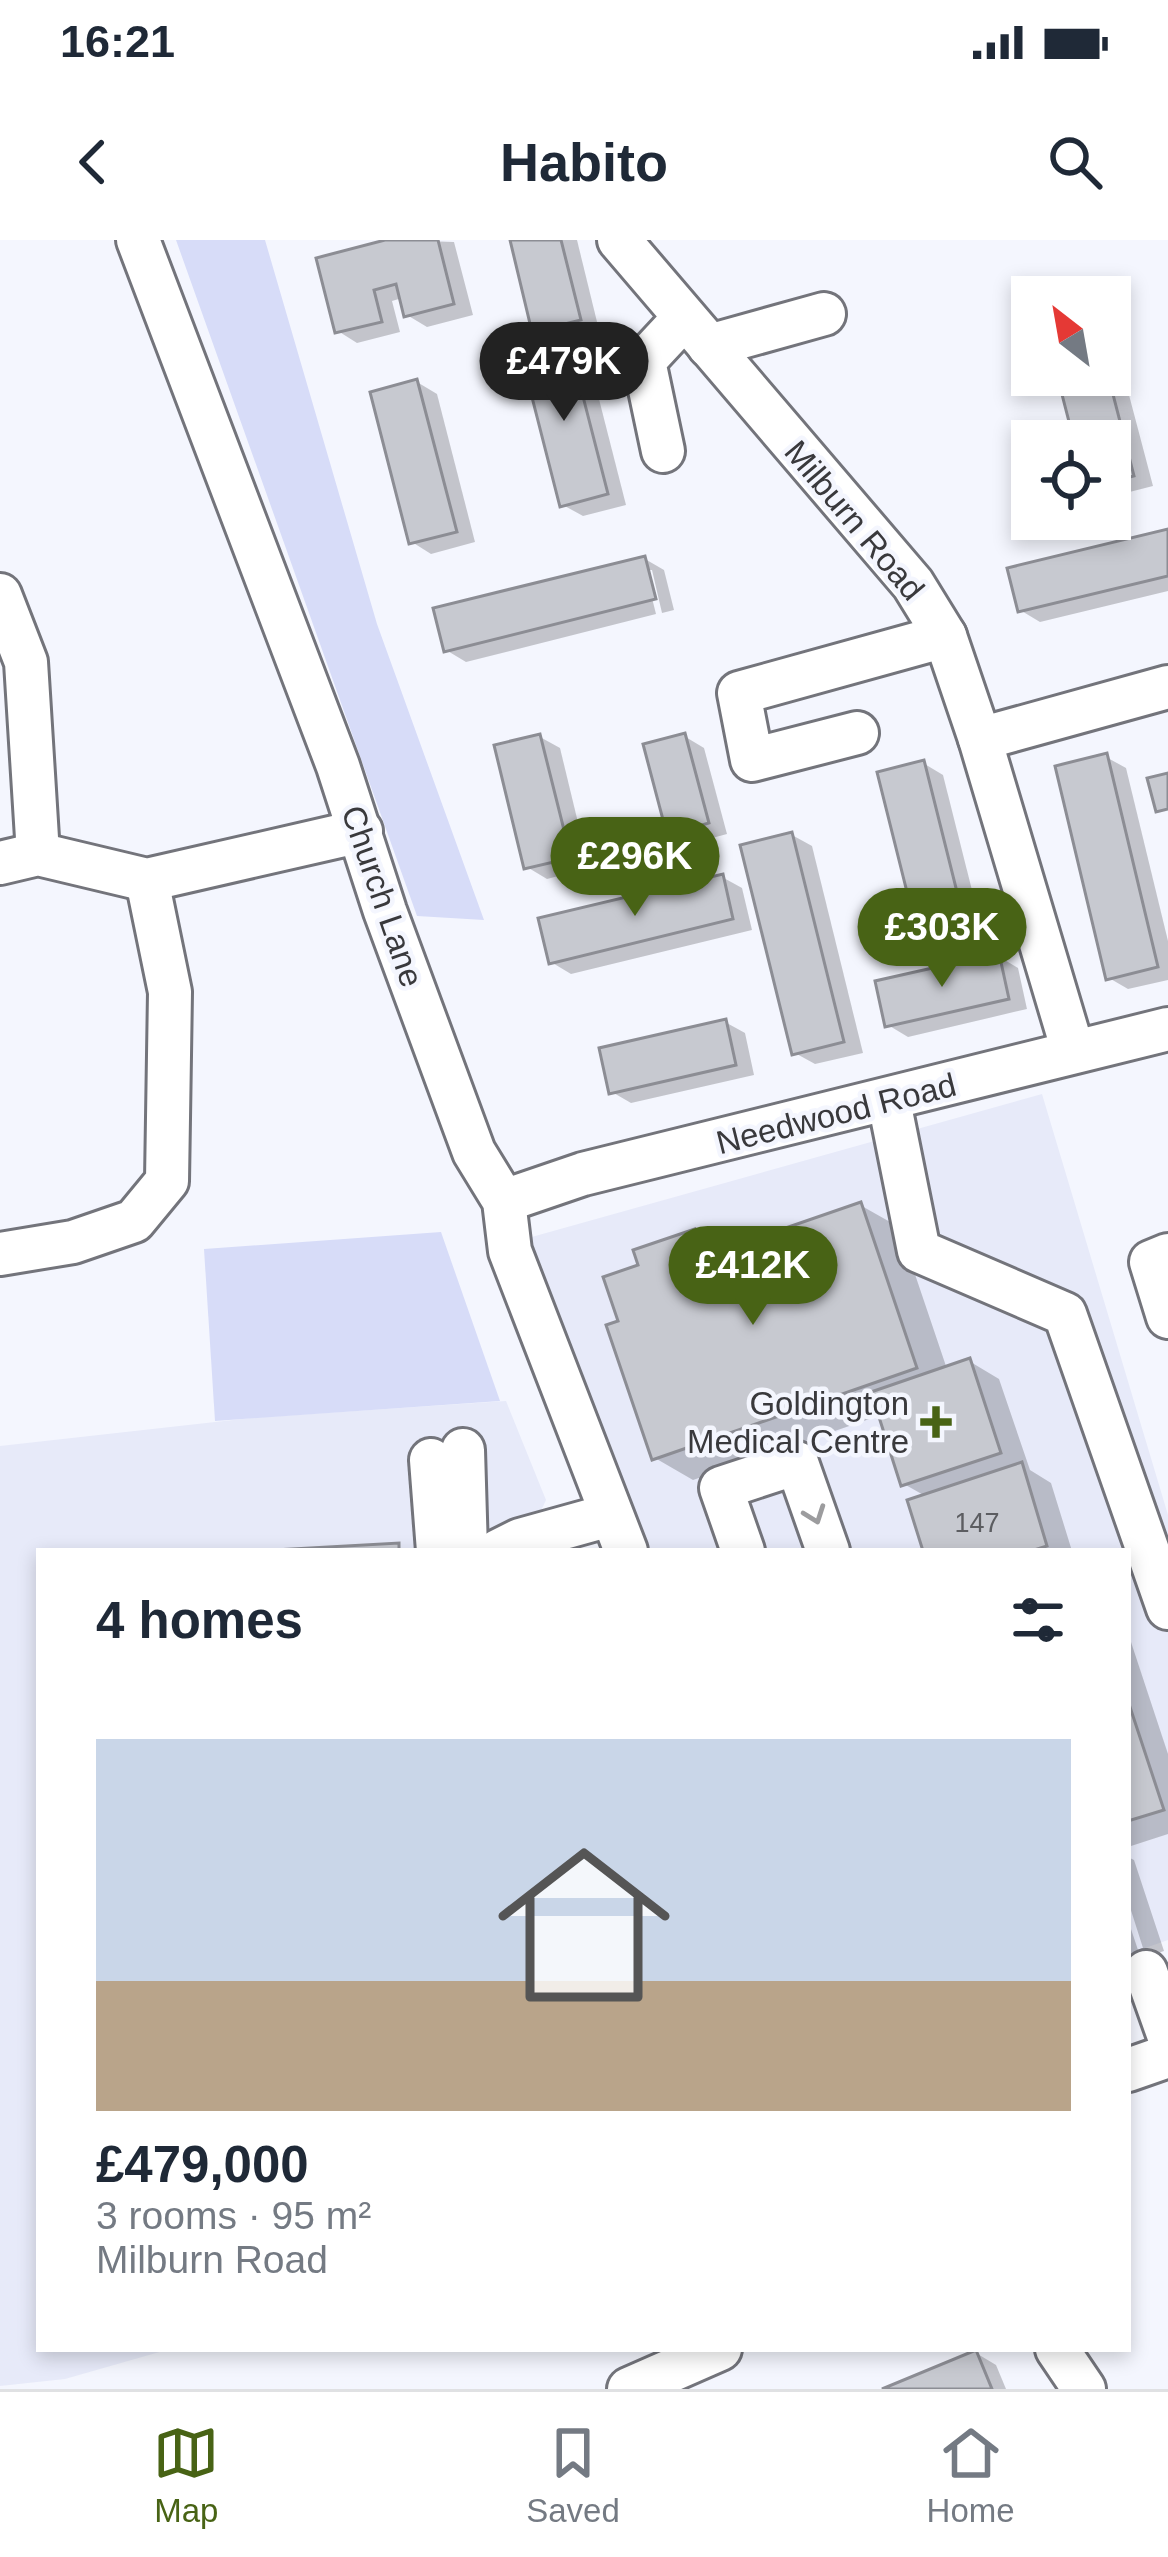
<!DOCTYPE html>
<meta charset="utf-8">
<style>
body{margin:0;font-family:Arial,sans-serif;background:#f6f6f7;color:#1f2937;height:100vh;display:flex;flex-direction:column;font-size:45px;white-space:nowrap}
*{box-sizing:border-box;margin:0}
p{font-size:39px;color:#747a83}
.icon{flex:none;width:66px;height:66px;fill:none;stroke:currentColor;stroke-width:2;stroke-linecap:round;stroke-linejoin:round}
.map{position:relative;flex:1;overflow:hidden}
.details{position:absolute;left:36px;top:1308px;width:1095px;height:804px;display:flex;flex-direction:column;background:#fff;border-radius:0px;box-shadow:0 6px 18px #0003}
.details>*{flex:none}
.needle{width:78px;rotate:329deg}
.fabs{position:absolute;left:1011px;top:36px;display:grid;gap:24px}
.fabs a{display:grid;place-items:center;width:120px;height:120px;border-radius:0px;background:#fff;box-shadow:0 6px 18px #0003;font-size:60px}
.price{position:absolute;translate:-50% -102px;padding:0 27px;border-radius:42px;background:#486315;color:#fff;font-size:39px;line-height:78px;filter:drop-shadow(0 3px 6px #0008)}
.price::after{content:'';position:absolute;left:50%;top:72px;width:36px;height:27px;margin-left:-18px;background:inherit;clip-path:polygon(0 0,100% 0,50% 100%)}
.price.active{background:#222;color:#fff}
ul{padding:0;list-style:none}
li{display:grid;align-content:center;gap:24px;height:636px;padding:0 60px}
li+li{border-top:3px solid #e0e1e3}
li span{display:grid;place-items:center;height:372px;border-radius:0px;color:#555}
li>.icon{margin-inline-start:auto}
span .icon{width:216px;height:216px;fill:#fffc;stroke-width:1}
li b{font-size:51px}
h2{display:flex;justify-content:space-between;align-items:center;height:144px;padding:0 60px;font-size:51px}
.status{display:flex;justify-content:space-between;align-items:center;height:84px;padding:0 60px;background:#fff;direction:ltr}
.status svg{height:33px;fill:currentColor}
header{display:flex;justify-content:space-between;align-items:center;height:156px;padding:0 60px;background:#fff;font-size:54px;font-weight:800}
.tab-bar{display:flex;justify-content:space-around;align-items:center;height:168px;border-top:3px solid #e0e1e3;background:#fff;font-size:33px;color:#747a83}
.tab-bar a{display:grid;justify-items:center;gap:6px}
.tab-bar .active{color:#486315}
.map>svg:first-child{display:block}
.built{fill:#e7eaf9}
.green{fill:#d7dcf8}
.shadow{fill:#0003}
.building{fill:#c7c9d0;stroke:#8c8d94;stroke-width:3}
.lines{fill:none;stroke-linecap:round;stroke-linejoin:round}
.minor-casing{stroke:#73747b;stroke-width:48}
.minor{stroke:#fff;stroke-width:42}
.oneway{stroke:#9c9c9e}
.poi-dot{fill:#486315;stroke:#f4f6fe;stroke-width:4.5}
.labels{text-anchor:middle;stroke-width:9;stroke-linejoin:round;paint-order:stroke}
.number-label{font-size:27px;fill:#5c5d61}
.street-label{font-size:33px;fill:#39393c;stroke:#f4f6fe}
.poi-label{font-size:33px;fill:#39393c;stroke:#f4f6fe;text-anchor:end}
</style>
<div class="status"><b>16:21</b><svg viewBox="0 0 49 12"><path d="M0 12V9h3v3zM5 12V6h3v6zM10 12V3h3v9zM15 12V0h3v12zM26 1h20v11H26zM47 4h2v5h-2z"/></svg></div>
<header><svg class="icon" aria-label="back" viewBox="0 0 24 24"><path d="M15 5l-7 7 7 7"/></svg>Habito<svg class="icon" aria-label="search" viewBox="0 0 24 24"><circle cx="10" cy="10" r="6"/><path d="M15 15l6 6"/></svg></header>
<div class="map">
<svg width="1168" height="2149" viewBox="0 0 1168 2149">
<rect width="100%" height="100%" fill="#f4f6fe"/>
<g class="built">
<path d="M1042 854 1168 1275V1700L1128 1714V1311H648L521 1000Z"/>
<path d="M506 1161 546 1260 522 1311H39V2109H170L65 2139 0 2146V1206L251 1178Z"/>
</g>
<g class="green">
<path d="M176 0H265L377 384 484 680 417 676Z"/>
<path d="M441 992 500 1161 215 1181 204 1009Z"/>
</g>
<g class="shadow">
<path d="M398 0 454 2 473 75 427 87 407 75 402 58 392 61 400 92 357 103 338 91Z"/>
<path d="M513 0H577L599 90 555 102 535 90Z"/>
<path d="M1110 95 1114 98 1153 246 1110 257V201H1077L1060 135H1110Z"/>
<path d="M568 105 588 116 626 265 583 276 563 265Z"/>
<path d="M417 142 437 154 475 302 431 314 412 302Z"/>
<path d="M1168 292V351L1040 382 1020 370Z"/>
<path d="M645 319 664 330 674 370 662 373 652 330H645L656 374 466 422 446 410Z"/>
<path d="M684 496 704 508 727 594 690 604 670 593Z"/>
<path d="M540 497 560 508 589 628 547 639 527 627Z"/>
<path d="M1106 517 1126 528 1168 701V740L1128 749 1109 738Z"/>
<path d="M923 523 943 535 981 686 939 697 919 686Z"/>
<path d="M792 595 812 606 863 813 815 824 795 813Z"/>
<path d="M722 637 742 648 752 690 571 734 551 722Z"/>
<path d="M998 716 1018 728 1027 769 908 797 888 785Z"/>
<path d="M725 782 745 793 754 835 631 863 612 852Z"/>
<path d="M860 965 899 987 947 1129 969 1121 999 1139 1030 1230 1051 1243 1072 1311H926L927 1257 904 1244 881 1175 693 1240 655 1218 621 1083 642 1027 694 992 727 1011Z"/>
<path d="M1128 1393 1168 1514V1594L1128 1607Z"/>
<path d="M1128 1617 1134 1620 1164 1711 1128 1723V1680L1138 1710 1143 1708 1128 1661Z"/>
<path d="M976 2113 996 2125 1006 2149H890Z"/>
</g>
<g class="building">
<path d="M385 0H438L454 64 404 77 396 44 374 50 382 82 335 93 316 18Z"/>
<path d="M510 0H561L581 80 532 92Z"/>
<path d="M569 102 608 254 560 267 521 114Z"/>
<path d="M1057 135H1108L1134 236 1110 242V201H1074Z"/>
<path d="M417 139 457 292 409 304 370 152Z"/>
<path d="M1168 289V336L1018 372 1007 328Z"/>
<path d="M645 316 656 359 444 412 433 368Z"/>
<path d="M685 493 709 583 667 595 643 504Z"/>
<path d="M540 494 571 618 524 629 494 505Z"/>
<path d="M1107 513 1158 727 1106 740 1055 526Z"/>
<path d="M924 520 963 676 916 688 877 532Z"/>
<path d="M1168 533V569L1156 572 1147 538Z"/>
<path d="M792 592 844 802 792 815 740 605Z"/>
<path d="M723 634 733 679 549 724 538 678Z"/>
<path d="M999 713 1009 759 885 787 875 741Z"/>
<path d="M726 779 736 825 609 854 599 808Z"/>
<path d="M861 962 917 1128 652 1220 606 1085 618 1081 603 1037 638 1025 633 1010 695 989 704 1016Z"/>
<path d="M970 1118 1001 1213 901 1246 871 1152Z"/>
<path d="M1022 1222 1047 1306 1031 1311H923L907 1260Z"/>
<path d="M399 1303V1311H256Z"/>
<path d="M1128 1461 1164 1570 1128 1581Z"/>
<path d="M976 2110 992 2149H882Z"/>
</g>
<g class="lines">
<defs>
<g id="minor">
<path d="M138 0 338 526 385 671 474 912 504 961 510 1011 626 1311"/>
<path d="M619 0 913 344 945 396 980 499 1073 811"/>
<path d="M709 106 824 74"/>
<path d="M663 211 644 121 684 78"/>
<path d="M0 355 26 422 38 614"/>
<path d="M857 493 752 520 739 453 945 396"/>
<path d="M980 499 1168 447"/>
<path d="M0 623 38 614 147 640 361 591"/>
<path d="M889 861 919 1011 1065 1074 1168 1368"/>
<path d="M504 961 583 934 1168 789"/>
<path d="M0 1014 73 1002 134 981 167 941 170 752 147 640"/>
<path d="M1168 1015 1151 1022 1168 1077"/>
<path d="M463 1210 466 1311"/>
<path d="M431 1220 438 1311"/>
<path d="M498 1311 520 1300 610 1275"/>
<path d="M743 1311 721 1248 797 1223 828 1311"/>
<path d="M1146 1732 1168 1794"/>
<path d="M1128 1830 1168 1816"/>
<path d="M1057 2109 1084 2149"/>
<path d="M629 2149 720 2109"/>
</g>
</defs>
<use href="#minor" class="minor-casing"/>
<use href="#minor" class="minor"/>
</g>
<defs><path id="oneway-chevron" d="M-2-3.5L2.5 0L-2 3.5" fill="none" stroke-width="1.6" stroke-linecap="round" stroke-linejoin="round" transform="scale(3)"/></defs>
<use class="oneway" href="#oneway-chevron" transform="translate(815 1275) rotate(70)"/>
<path class="poi-dot" d="M930 1164h12v12h12v12h-12v12h-12v-12h-12v-12h12z"/>
<g class="labels">
<g class="number-label">
<text x="977" y="1292">147</text>
</g>
<g class="street-label">
<text transform="translate(855 280) rotate(50)" y="12">Milburn Road</text>
<text transform="translate(383 656) rotate(71)" y="12">Church Lane</text>
<text transform="translate(836 873) rotate(-14)" y="12">Needwood Road</text>
</g>
<g class="poi-label">
<text x="909" y="1175">Goldington<tspan x="909" dy="38">Medical Centre</tspan></text>
</g>
</g>
</svg>
<div class="fabs">
<a><svg class="needle" viewBox="-14 -14 28 28"><path d="M0-13l5 13h-10z" fill="#e53935"/><path d="M0 13l5-13h-10z" fill="#747a83"/></svg></a>
<a><svg class="icon" aria-label="locate" viewBox="0 0 24 24"><circle cx="12" cy="12" r="6"/><path d="M12 2v4M12 18v4M2 12h4M18 12h4"/></svg></a>
</div>
<b class="price active" style="left:564px;top:184px">£479K</b>
<b class="price" style="left:635px;top:679px">£296K</b>
<b class="price" style="left:942px;top:750px">£303K</b>
<b class="price" style="left:753px;top:1088px">£412K</b>
<section class="details">
<h2>4 homes<svg class="icon" aria-label="filters" viewBox="0 0 24 24"><path d="M4 7h16M4 17h16"/><circle cx="9" cy="7" r="2"/><circle cx="15" cy="17" r="2"/></svg></h2>
<ul>
<li><span style="background:linear-gradient(#c9d6e8 65%,#b9a48a 0)"><svg class="icon" aria-label="home" viewBox="0 0 24 24"><path d="M3 11l9-7 9 7M6 9v11h12V9"/></svg></span><div><b>£479,000</b><p>3 rooms · 95 m²</p><p>Milburn Road</p></div></li>
</ul>
</section>
</div>
<nav class="tab-bar">
<a class="active"><svg class="icon" aria-label="map" viewBox="0 0 24 24"><path d="M3 6l6-2 6 2 6-2v14l-6 2-6-2-6 2zM9 4v14M15 6v14"/></svg>Map</a>
<a><svg class="icon" aria-label="saved" viewBox="0 0 24 24"><path d="M7 4h10v16l-5-4-5 4z"/></svg>Saved</a>
<a><svg class="icon" aria-label="home" viewBox="0 0 24 24"><path d="M3 11l9-7 9 7M6 9v11h12V9"/></svg>Home</a>
</nav>
